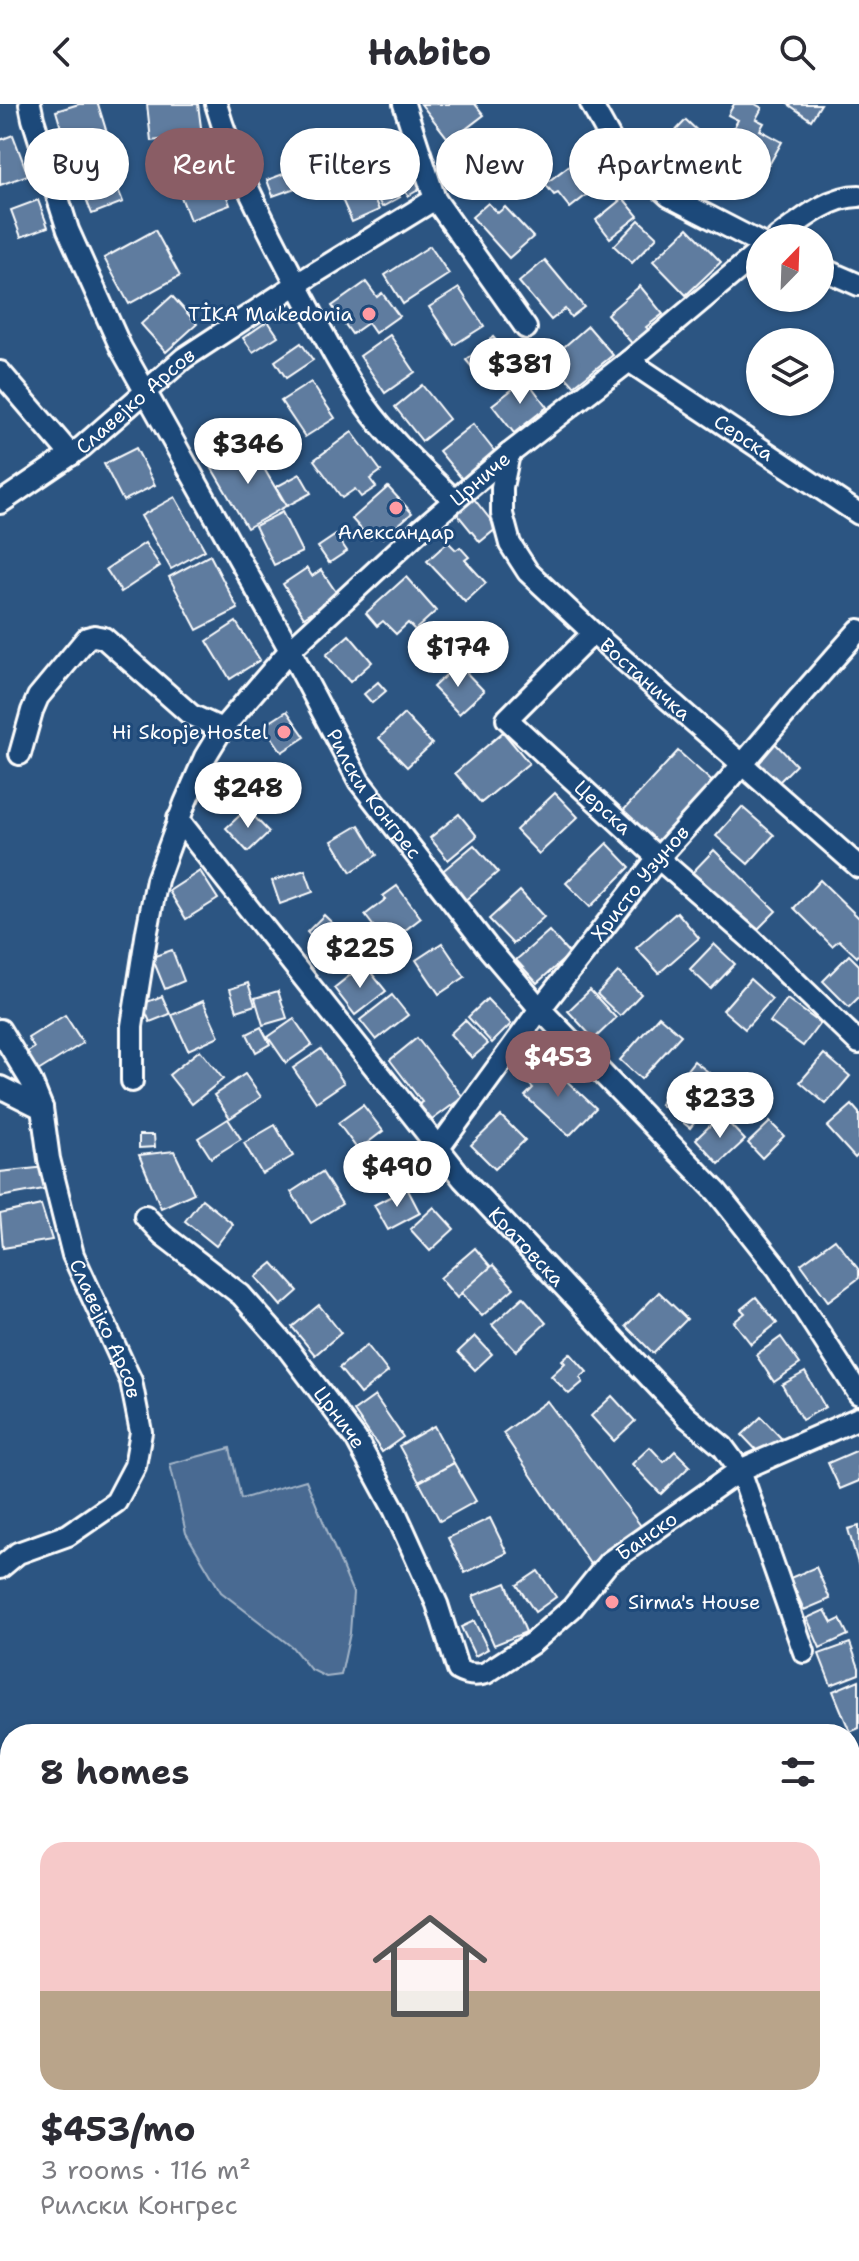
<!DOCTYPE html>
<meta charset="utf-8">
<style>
body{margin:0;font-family:"Shantell Sans",sans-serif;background:#f2f2f3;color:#2b2b33;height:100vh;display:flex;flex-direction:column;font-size:30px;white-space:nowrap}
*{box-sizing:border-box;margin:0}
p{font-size:26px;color:#7c7c81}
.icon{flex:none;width:44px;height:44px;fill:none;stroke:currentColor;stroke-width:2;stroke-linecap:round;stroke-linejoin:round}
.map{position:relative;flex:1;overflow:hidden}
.sheet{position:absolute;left:0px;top:1620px;width:860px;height:538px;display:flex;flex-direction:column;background:#fff;border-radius:32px 32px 0 0;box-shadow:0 2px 6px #0004}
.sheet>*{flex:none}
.hud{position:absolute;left:24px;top:24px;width:812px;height:72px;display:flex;gap:16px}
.needle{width:52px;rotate:23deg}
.controls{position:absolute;left:746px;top:120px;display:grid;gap:16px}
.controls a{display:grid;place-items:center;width:88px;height:88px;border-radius:50%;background:#fff;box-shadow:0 2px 6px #0004;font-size:40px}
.price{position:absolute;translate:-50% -68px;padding:0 18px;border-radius:28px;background:#fff;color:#222;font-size:26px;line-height:52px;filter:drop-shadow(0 2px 4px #0008)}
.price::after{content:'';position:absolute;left:50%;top:48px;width:24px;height:18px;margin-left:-12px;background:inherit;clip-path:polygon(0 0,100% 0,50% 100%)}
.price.on{background:#8a5d65;color:#fff}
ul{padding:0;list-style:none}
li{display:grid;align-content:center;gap:16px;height:424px;padding:0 40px}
li span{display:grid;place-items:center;height:248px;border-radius:24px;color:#555}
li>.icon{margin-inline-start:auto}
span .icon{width:144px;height:144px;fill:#fffc;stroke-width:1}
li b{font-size:34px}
h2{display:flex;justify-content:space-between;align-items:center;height:96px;padding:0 40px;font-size:34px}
.tag{padding:0 28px;border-radius:36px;background:#fff;box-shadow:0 2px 6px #0004;font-size:28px;line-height:72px}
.tag.on{background:#8a5d65;color:#fff}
header{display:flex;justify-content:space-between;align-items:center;height:104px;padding:0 40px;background:#fff;font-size:36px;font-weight:700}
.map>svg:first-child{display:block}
.green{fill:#486b92;stroke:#a4b5c8;stroke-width:2}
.building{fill:#5e7c9f;stroke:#fff;stroke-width:2}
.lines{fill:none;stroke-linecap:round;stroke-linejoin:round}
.minor-casing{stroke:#fff;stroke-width:26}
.minor{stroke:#1f4a7a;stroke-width:20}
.poi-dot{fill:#ff9aa2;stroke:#1f4a7a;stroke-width:3}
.labels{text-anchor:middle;stroke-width:6;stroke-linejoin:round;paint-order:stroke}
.poi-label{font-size:20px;fill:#fff;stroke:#1f4a7a;text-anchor:end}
.street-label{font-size:20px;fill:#fff;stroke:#1f4a7a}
</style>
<header><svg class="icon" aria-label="back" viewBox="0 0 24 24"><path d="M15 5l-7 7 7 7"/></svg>Habito<svg class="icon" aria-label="search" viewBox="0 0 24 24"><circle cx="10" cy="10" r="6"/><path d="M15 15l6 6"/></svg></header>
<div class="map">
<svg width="859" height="2157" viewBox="0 0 859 2157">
<rect width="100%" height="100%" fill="#2c5582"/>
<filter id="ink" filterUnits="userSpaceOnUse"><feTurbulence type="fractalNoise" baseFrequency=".0125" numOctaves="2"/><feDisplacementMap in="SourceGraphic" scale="16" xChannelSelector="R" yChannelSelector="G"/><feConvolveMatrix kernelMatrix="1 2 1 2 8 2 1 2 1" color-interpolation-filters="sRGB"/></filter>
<g filter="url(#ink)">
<g class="green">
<path d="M230 1344 241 1395 306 1376 353 1489 350 1529 341 1571 326 1573 310 1565 292 1543 221 1488 186 1429 170 1360Z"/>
<path d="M850 1721 859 1730V1883L850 1900Z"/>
<path d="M0 1785 10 1826V2148H92L94 2157H0Z"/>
</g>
<g class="building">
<path d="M79 0H98L111 42 77 52 73 39 66 41 56 7Z"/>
<path d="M147 0H198L202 31 151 37Z"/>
<path d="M421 0H475L484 11 450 37Z"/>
<path d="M734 0H755L762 4 756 15 764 19 760 26 782 38 769 61 726 37 738 16 728 11Z"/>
<path d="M788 0H821L811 16Z"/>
<path d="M686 16 718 46 701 65 668 35Z"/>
<path d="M401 25 408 40 386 51 379 36Z"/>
<path d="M13 31 28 71 0 81V36Z"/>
<path d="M583 51 603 78 570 104 558 89 554 91 545 80Z"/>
<path d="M407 52 425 82 408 92 390 62Z"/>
<path d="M107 57 123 98 92 110 76 69Z"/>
<path d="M382 60 400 93 382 103 364 70Z"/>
<path d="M294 66 301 82 273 92 267 76Z"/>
<path d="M218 69 230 101 190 116 178 85Z"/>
<path d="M365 72 379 106 352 118 337 84Z"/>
<path d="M623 94 638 112 610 134 596 116Z"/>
<path d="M38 96 48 123 21 133 11 106Z"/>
<path d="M488 99 498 109 505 103 533 133 509 154 472 113Z"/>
<path d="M639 116 657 133 632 159 614 142Z"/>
<path d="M688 124 721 158 686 191 653 157Z"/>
<path d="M155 126 180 172 129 200 104 154Z"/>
<path d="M430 142 449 170 403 200 385 171Z"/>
<path d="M545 156 584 203 571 213 565 205 551 216 519 178Z"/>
<path d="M366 178 377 193 382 189 399 212 375 229 368 219 352 230 332 202Z"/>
<path d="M640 182 663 210 646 223 651 228 634 242 607 210Z"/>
<path d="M459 184 484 222 454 241 429 203Z"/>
<path d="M172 192 197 220 166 248 141 220Z"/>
<path d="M268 217 278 232 253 248 243 234Z"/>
<path d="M588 222 613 251 574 282 550 255Z"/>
<path d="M390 231 415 268 385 289 360 252Z"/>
<path d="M493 233 514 258 487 281 466 256Z"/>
<path d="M301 239 313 256 286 274 275 257Z"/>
<path d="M526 275 547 303 514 329 492 301Z"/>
<path d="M311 278 335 314 305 333 281 297Z"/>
<path d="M422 281 449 315 422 337 395 303Z"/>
<path d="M473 320 495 348 462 375 439 347Z"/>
<path d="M352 328 381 367 370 375 376 383 361 393 355 385 342 394 314 356Z"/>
<path d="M249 339 286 402 247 424 210 361Z"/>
<path d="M136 344 155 381 123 397 104 360Z"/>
<path d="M300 370 311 389 287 402 276 383Z"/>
<path d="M388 383 412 409 383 434 378 428 370 435 352 415Z"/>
<path d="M471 391 497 424 480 438 453 405Z"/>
<path d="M175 393 205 446 171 465 141 412Z"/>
<path d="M282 408 302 448 274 461 255 422Z"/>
<path d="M336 431 347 447 329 459 318 443Z"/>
<path d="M448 438 456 446 460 443 469 453 465 456 486 479 465 498 427 457Z"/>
<path d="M145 439 160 462 121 488 106 465Z"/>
<path d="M210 451 238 505 197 526 169 473Z"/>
<path d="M307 464 312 472 321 466 338 491 304 513 283 480Z"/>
<path d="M406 473 436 507 415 526 408 519 396 530 383 517 377 522 366 509Z"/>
<path d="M236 518 260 556 230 575 207 537Z"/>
<path d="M349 531 372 558 350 578 326 551Z"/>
<path d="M458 560 484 587 459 610 433 583Z"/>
<path d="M378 578 386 587 372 599 364 590Z"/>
<path d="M287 607 305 633 282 648 264 622Z"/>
<path d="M404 610 432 640 407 663 379 634Z"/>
<path d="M503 628 529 659 481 699 455 669Z"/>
<path d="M774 638 796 661 775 682 753 659Z"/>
<path d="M678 647 717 682 658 742 621 709Z"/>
<path d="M555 689 578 713 539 750 516 726Z"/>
<path d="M742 703 774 731 748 760 716 732Z"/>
<path d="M247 705 269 728 248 748 226 724Z"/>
<path d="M459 710 477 732 448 756 430 734Z"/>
<path d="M359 721 377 751 351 768 332 737Z"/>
<path d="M607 739 630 763 590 803 566 779Z"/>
<path d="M474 741 498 768 463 798 439 770Z"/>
<path d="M714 746 776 807 750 833 688 773Z"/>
<path d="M305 766 313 788 280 800 272 777Z"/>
<path d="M200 767 218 795 186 815 169 787Z"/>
<path d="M820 776 859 814V850L857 853 839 836 832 842 794 804Z"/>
<path d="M397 782 421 814 387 840 365 811 386 795 383 792Z"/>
<path d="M520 787 544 813 513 840 489 815Z"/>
<path d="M677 808 699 834 659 869 636 844Z"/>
<path d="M324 811 354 840 331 864 311 843 316 838 307 828Z"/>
<path d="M549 827 570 850 537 879 516 856Z"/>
<path d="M442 839 465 873 439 890 416 856Z"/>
<path d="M714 840 735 860 711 885 690 865Z"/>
<path d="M172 846 184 877 165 885 152 853Z"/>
<path d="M849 851 859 861V893L849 903 823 877Z"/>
<path d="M364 860 386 887 355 911 334 884Z"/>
<path d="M618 868 641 890 620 912 597 890Z"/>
<path d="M750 875 772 895 745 925 723 906Z"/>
<path d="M248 879 255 901 237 907 230 885Z"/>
<path d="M590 886 616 914 594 935 568 907Z"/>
<path d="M278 887 287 914 263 921 255 894Z"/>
<path d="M392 891 408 911 376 936 360 916Z"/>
<path d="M162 892 170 910 150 918 142 900Z"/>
<path d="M487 895 511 920 492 939 468 913Z"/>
<path d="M787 895 820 919 803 942 770 918Z"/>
<path d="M203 897 219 932 188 946 172 911Z"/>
<path d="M65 911 83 939 38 967 26 949 34 944 28 934Z"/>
<path d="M659 912 681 931 641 975 620 956Z"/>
<path d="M294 915 312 941 286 959 268 933Z"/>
<path d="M465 916 488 940 472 954 450 930Z"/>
<path d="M261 923 270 940 256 948 247 930Z"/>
<path d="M417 934 463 993 432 1016 419 1000 422 998 390 956Z"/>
<path d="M321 945 344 979 316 998 293 964Z"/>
<path d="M200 946 223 975 192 1000 169 971Z"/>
<path d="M824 950 850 972 826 1000 800 978Z"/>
<path d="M545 957 596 1004 569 1032 525 992 533 984 526 977Z"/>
<path d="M694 957 712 971 697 989 710 999 690 1024 660 1000Z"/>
<path d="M245 970 261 993 230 1014 214 991Z"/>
<path d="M363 1001 383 1027 358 1046 338 1019Z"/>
<path d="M852 1001 859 1009V1050L855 1054 827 1023Z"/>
<path d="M721 1011 745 1036 719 1060 696 1035Z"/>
<path d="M501 1012 525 1036 495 1065 471 1041Z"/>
<path d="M228 1015 241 1035 211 1054 198 1034Z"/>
<path d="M770 1018 784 1032 762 1054 748 1039Z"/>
<path d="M275 1021 293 1052 262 1070 244 1039Z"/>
<path d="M139 1031H154L155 1043 139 1044Z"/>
<path d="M174 1047 194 1089 161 1104 139 1051Z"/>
<path d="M46 1063 49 1084 0 1093V1068Z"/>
<path d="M322 1068 342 1100 311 1119 291 1088Z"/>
<path d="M407 1084 420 1109 388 1126 374 1101Z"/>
<path d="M202 1095 233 1120 216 1142 185 1117Z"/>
<path d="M41 1101 52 1136 3 1144 0 1110Z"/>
<path d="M434 1103 454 1125 430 1147 410 1125Z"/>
<path d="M835 1135 859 1166V1174L828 1197 801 1160Z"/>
<path d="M475 1144 491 1163 457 1194 440 1174Z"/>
<path d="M273 1159 298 1187 281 1202 256 1173Z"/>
<path d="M493 1161 514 1184 482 1212 461 1189Z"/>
<path d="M659 1188 687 1215 653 1249 626 1222Z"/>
<path d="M523 1193 546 1219 516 1247 492 1221Z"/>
<path d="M756 1193 777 1219 751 1240 734 1218 745 1209 741 1205Z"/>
<path d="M319 1201 341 1229 315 1251 292 1223Z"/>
<path d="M475 1232 492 1250 475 1266 458 1248Z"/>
<path d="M781 1233 800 1260 774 1278 756 1251Z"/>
<path d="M367 1241 388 1268 360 1290 339 1264Z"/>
<path d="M570 1249 587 1268 580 1274 583 1278 569 1290 551 1272 565 1259 562 1256Z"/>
<path d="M805 1268 825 1303 802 1316 782 1281Z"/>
<path d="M375 1292 403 1333 382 1348 354 1307Z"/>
<path d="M612 1292 635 1317 614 1337 591 1312Z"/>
<path d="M547 1297 641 1422 590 1460 503 1329Z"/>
<path d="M761 1313 782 1335 763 1353 742 1331Z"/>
<path d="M434 1322 454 1359 419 1378 399 1342Z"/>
<path d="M650 1343 664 1358 675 1347 690 1362 661 1390 632 1360Z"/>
<path d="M858 1346 859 1377 840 1385 828 1359Z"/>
<path d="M454 1359 476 1397 440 1417 419 1378Z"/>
<path d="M490 1414 507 1449 465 1469 448 1434Z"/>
<path d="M859 1422V1463L848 1425Z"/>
<path d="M816 1463 830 1495 804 1506 790 1474Z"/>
<path d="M538 1467 556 1493 535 1508 517 1481Z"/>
<path d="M506 1479 526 1528 494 1541 473 1492Z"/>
<path d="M825 1506 832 1519 840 1515 848 1531 820 1544 807 1514Z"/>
<path d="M474 1517 488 1545 475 1552 461 1523Z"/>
<path d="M850 1539 859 1564V1570L831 1581 819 1550Z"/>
<path d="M859 1576V1624L850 1628 833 1587Z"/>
<path d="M855 2078 859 2079V2108L851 2106Z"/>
<path d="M685 2148H707L708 2157H676L675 2150Z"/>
</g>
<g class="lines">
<defs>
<g id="minor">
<path id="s1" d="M30 0 33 15 68 126 121 244 290 546 359 677 489 845 540 905 717 1088 778 1165 859 1290"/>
<path d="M216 0C234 63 266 121 296 179 318 220 339 263 366 302 391 337 424 366 454 396"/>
<path d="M404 0 435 95 526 224"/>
<path d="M591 0 615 43 669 92 760 139"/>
<path d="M777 134C800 117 829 92 859 92"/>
<path d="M820 164 859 181"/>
<path id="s2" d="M629 257 859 410"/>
<path d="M0 268 71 351"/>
<path id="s3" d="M509 350 502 383V410L510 440 528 468 593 529 859 763"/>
<path id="s4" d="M0 399 82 343 184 254 297 180 435 95"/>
<path id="s5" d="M593 529 507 615 658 754 750 834 859 939"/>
<path d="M20 650 32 607 38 593 87 534 94 532 104 534 191 611 222 625"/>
<path id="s6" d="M178 715 463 1075 687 1313 723 1343 740 1366 804 1548"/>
<path id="s7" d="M0 926 31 977 42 1004 49 1055 73 1151 131 1277 141 1328 135 1362 116 1398 68 1431 18 1449 0 1464"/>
<path id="s8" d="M132 977V922L147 827 157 776 185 699 205 653 222 625 290 546 420 426 509 350 629 257 760 147"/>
<path d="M0 983 42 1004"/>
<path id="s9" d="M438 1045 540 905 658 754 729 676 798 595 859 526"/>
<path id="s10" d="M145 1112 163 1131 241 1191 285 1241 356 1335 394 1405 437 1500 458 1566C467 1571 476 1572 486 1569L532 1539 572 1504 608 1459 740 1366 859 1314"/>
<path d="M442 2148 445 2157"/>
<path d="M636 2148 637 2157"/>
<path d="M516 2157 551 2148"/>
</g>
</defs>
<use href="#minor" class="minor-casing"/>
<use href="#minor" class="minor"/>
</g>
</g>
<g class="poi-dot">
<circle cx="369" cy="210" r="8"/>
<circle cx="396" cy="404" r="8"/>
<circle cx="284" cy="628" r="8"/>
<circle cx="612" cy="1498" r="8"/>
</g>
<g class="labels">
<g class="poi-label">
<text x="353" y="217">TİKA Makedonia</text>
<text x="396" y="435" text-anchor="middle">Александар</text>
<text x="268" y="635">Hi Skopje Hostel</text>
<text x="628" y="1505" text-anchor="start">Sirma's House</text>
</g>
<g class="street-label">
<text dy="7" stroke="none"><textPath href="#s4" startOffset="170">Славејко Арсов</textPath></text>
<text dy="7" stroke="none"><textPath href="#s2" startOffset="138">Серска</textPath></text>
<text dy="7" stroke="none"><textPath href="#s8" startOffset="728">Црниче</textPath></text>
<text dy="7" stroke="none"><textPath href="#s3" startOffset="284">Востаничка</textPath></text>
<text dy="7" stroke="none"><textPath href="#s1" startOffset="774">Рилски Конгрес</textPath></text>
<text dy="7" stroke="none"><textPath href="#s5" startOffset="252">Церска</textPath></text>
<text dy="7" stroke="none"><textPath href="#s9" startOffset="334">Христо Узунов</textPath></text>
<text dy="7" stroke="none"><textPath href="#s6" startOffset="552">Кратовска</textPath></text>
<text dy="7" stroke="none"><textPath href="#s7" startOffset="320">Славејко Арсов</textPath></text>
<text dy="7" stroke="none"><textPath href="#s10" startOffset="282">Црниче</textPath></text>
<text dy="7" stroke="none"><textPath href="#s10" startOffset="804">Банско</textPath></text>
</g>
</g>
</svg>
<div class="controls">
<a><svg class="needle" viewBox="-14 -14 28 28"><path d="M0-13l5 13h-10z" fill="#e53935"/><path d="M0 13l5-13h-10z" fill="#7c7c81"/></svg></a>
<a><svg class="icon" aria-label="layers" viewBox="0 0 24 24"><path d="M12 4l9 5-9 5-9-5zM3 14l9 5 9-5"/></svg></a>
</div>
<b class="price" style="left:520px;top:302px">$381</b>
<b class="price" style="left:248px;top:382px">$346</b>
<b class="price" style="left:458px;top:585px">$174</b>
<b class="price" style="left:248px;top:726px">$248</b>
<b class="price" style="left:360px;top:886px">$225</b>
<b class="price on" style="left:558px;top:995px">$453</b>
<b class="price" style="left:720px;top:1036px">$233</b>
<b class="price" style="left:397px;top:1105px">$490</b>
<div class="hud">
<a class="tag">Buy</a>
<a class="tag on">Rent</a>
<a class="tag">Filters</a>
<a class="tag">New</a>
<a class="tag">Apartment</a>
</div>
<section class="sheet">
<h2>8 homes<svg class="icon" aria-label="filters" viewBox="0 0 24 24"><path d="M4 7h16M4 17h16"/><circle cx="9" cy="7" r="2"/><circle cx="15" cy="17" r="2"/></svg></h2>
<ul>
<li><span style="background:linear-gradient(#f6c9c9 60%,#b9a48a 0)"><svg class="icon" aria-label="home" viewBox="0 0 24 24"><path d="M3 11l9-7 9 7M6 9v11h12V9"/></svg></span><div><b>$453/mo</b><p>3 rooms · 116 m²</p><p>Рилски Конгрес</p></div></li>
</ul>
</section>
</div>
